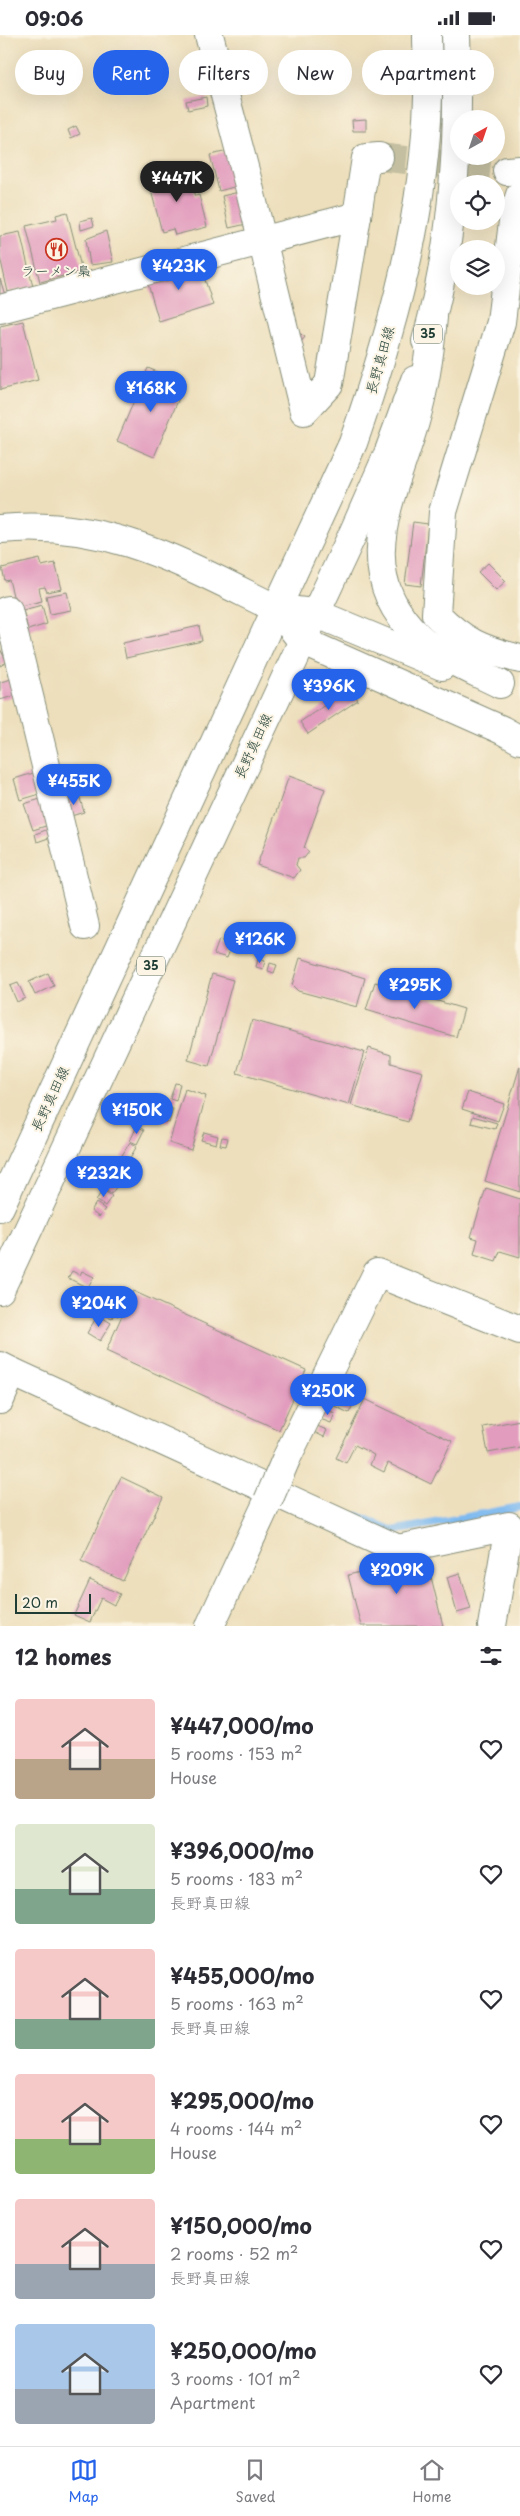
<!DOCTYPE html>
<meta charset="utf-8">
<style>
body{margin:0;font-family:"Playpen Sans","Klee One",sans-serif;background:#f2f2f3;color:#2b2b33;height:100vh;display:flex;flex-direction:column;font-size:19px;white-space:nowrap}
*{box-sizing:border-box;margin:0}
p{font-size:16px;color:#7c7c81}
.icon{flex:none;width:28px;height:28px;fill:none;stroke:currentColor;stroke-width:2;stroke-linecap:round;stroke-linejoin:round}
.map{position:relative;height:1591px;overflow:hidden}
.sheet{display:flex;flex-direction:column;background:#fff;flex:1}
.sheet>*{flex:none}
.guide{position:absolute;left:15px;top:15px;width:490px;height:45px;display:flex;gap:10px}
.needle{width:32px;rotate:40deg}
.tools{position:absolute;left:450px;top:75px;display:grid;gap:10px}
.tools a{display:grid;place-items:center;width:55px;height:55px;border-radius:50%;background:#fff;box-shadow:0 5px 20px #0002;font-size:25px}
.scale{position:absolute;left:15px;bottom:12px;width:76px;box-sizing:border-box;padding-left:5px;border:2px solid #1f3d34;border-top:0;font-size:14px;line-height:18px;white-space:nowrap;color:#1f3d34;-webkit-text-stroke:4px #fcf5e5;paint-order:stroke}
.price{position:absolute;translate:-50% -42px;padding:0 11px;border-radius:18px;background:#2563eb;color:#fff;font-size:16px;line-height:32px;filter:drop-shadow(0 1px 2px #0008)}
.price::after{content:'';position:absolute;left:50%;top:30px;width:15px;height:11px;margin-left:-8px;background:inherit;clip-path:polygon(0 0,100% 0,50% 100%)}
.price.on{background:#222;color:#fff}
ul{padding:0;list-style:none}
li{display:flex;align-items:center;gap:15px;height:125px;padding:0 15px}
li span{display:grid;place-items:center;flex:none;width:140px;height:100px;border-radius:5px;color:#555}
li>.icon{margin-inline-start:auto}
span .icon{width:60px;height:60px;fill:#fffc;stroke-width:1}
li b{font-size:21px}
h2{display:flex;justify-content:space-between;align-items:center;height:60px;padding:0 15px;font-size:21px}
.tag{padding:0 18px;border-radius:22px;background:#fff;box-shadow:0 5px 20px #0002;font-size:18px;line-height:45px}
.tag.on{background:#2563eb;color:#fff}
.status{display:flex;justify-content:space-between;align-items:center;height:35px;padding:0 25px;background:#fff;direction:ltr}
.status svg{height:14px;fill:currentColor}
.dock{display:flex;justify-content:space-around;align-items:center;height:70px;border-top:1px solid #e1e1e2;background:#fff;font-size:14px;color:#7c7c81}
.dock a{display:grid;justify-items:center;gap:2px}
.dock .on{color:#2563eb}
.map>svg:first-child{display:block}
.lines{fill:none;stroke-linecap:round;stroke-linejoin:round}
.stream{stroke:#7ebaf0;stroke-width:8}
.building{fill:#e29dbe}
.minor-tunnel{stroke:#c4bfa1;stroke-width:28;stroke-dasharray:28 14;stroke-linecap:butt}
.minor-casing{stroke:#868e78;stroke-width:30}
.major-casing{stroke:#868e78;stroke-width:30}
.highway-casing{stroke:#868e78;stroke-width:30}
.minor{stroke:#fff;stroke-width:28}
.major{stroke:#fff;stroke-width:28}
.highway{stroke:#fff;stroke-width:28}
.minor-bridge-casing{stroke:#868e78;stroke-width:30;stroke-linecap:butt}
.minor-bridge{stroke:#fff;stroke-width:28}
.labels{text-anchor:middle;stroke-width:4;stroke-linejoin:round;paint-order:stroke}
.shield{fill:#fcf5e5;stroke:#617469;stroke-width:1}
.shield-label{font-size:12px;font-weight:bold;fill:#1f3d34}
.poi-label{font-size:14px;fill:#1f3d34;stroke:#fcf5e5}
.street-label{font-size:14px;fill:#1f3d34;stroke:#fcf5e5}
</style>
<div class="status"><b>09:06</b><svg viewBox="0 0 49 12"><path d="M0 12V9h3v3zM5 12V6h3v6zM10 12V3h3v9zM15 12V0h3v12zM26 1h20v11H26zM47 4h2v5h-2z"/></svg></div>
<div class="map">
<svg width="520" height="1591" viewBox="0 0 520 1591">
<rect width="100%" height="100%" fill="#fcf5e5"/>
<filter id="ink" filterUnits="userSpaceOnUse"><feTurbulence type="fractalNoise" baseFrequency=".02" numOctaves="2"/><feDisplacementMap in="SourceGraphic" scale="10" xChannelSelector="R" yChannelSelector="G"/><feConvolveMatrix kernelMatrix="1 2 1 2 8 2 1 2 1" color-interpolation-filters="sRGB"/></filter>
<filter id="wash" filterUnits="userSpaceOnUse"><feTurbulence type="fractalNoise" baseFrequency=".0096" numOctaves="4" result="noise"/><feDisplacementMap in="SourceGraphic" scale="20" xChannelSelector="R" yChannelSelector="G"/><feGaussianBlur stdDeviation="1.12" result="paint"/><feColorMatrix in="noise" values="0 0 0 0 0 0 0 0 0 0 0 0 0 0 0 0 0 1.4 0 .05"/><feComposite in="paint" operator="in"/></filter>
<g filter="url(#wash)">
<rect width="100%" height="100%" fill="#eddfbc"/>
<g class="lines">
<path class="stream" d="M358 1481 393 1496 520 1472"/>
</g>
<g id="blocks">
<g class="building">
<path d="M206 62 207 71 188 75 186 66Z"/>
<path d="M366 84V96H353L352 85Z"/>
<path d="M76 91 80 99 71 103 68 95Z"/>
<path d="M233 115 241 150 219 156 210 120Z"/>
<path d="M188 134 195 161 199 160 207 192 175 200 173 194 162 197 148 144Z"/>
<path d="M243 156 251 188 229 193 222 161Z"/>
<path d="M67 177 82 236 40 247 26 191 57 184 56 180Z"/>
<path d="M92 183 94 191 81 195 80 186Z"/>
<path d="M106 196 113 227 90 230 86 204Z"/>
<path d="M20 197 33 252 8 257 0 222V201Z"/>
<path d="M199 226 213 270 159 287 146 242Z"/>
<path d="M0 244 5 260 0 262Z"/>
<path d="M23 286 38 345 0 355V291Z"/>
<path d="M298 297 305 302 300 308Z"/>
<path d="M148 333 185 349 154 422 117 406Z"/>
<path d="M413 487 428 489 421 551 405 549Z"/>
<path d="M40 524 42 531 55 528 62 554 47 557 45 552 39 553 42 566 16 572 9 545 5 546 2 533Z"/>
<path d="M488 528 506 546 496 555 478 537Z"/>
<path d="M67 557 71 575 50 579 46 561Z"/>
<path d="M42 570 47 589 28 595 23 575Z"/>
<path d="M199 591 202 606 126 623 123 608Z"/>
<path d="M0 614 7 627 0 631Z"/>
<path d="M12 644 17 660 0 665V647Z"/>
<path d="M350 653 358 665 308 699 300 687Z"/>
<path d="M40 736 47 757 20 765 14 744Z"/>
<path d="M289 741 325 754 304 813 309 817 304 823H298L296 830 300 835 294 843 257 830Z"/>
<path d="M79 760 84 777 68 782 63 766Z"/>
<path d="M47 762 55 788 33 795 24 769Z"/>
<path d="M54 792 57 800 37 807 35 799Z"/>
<path d="M219 905 232 910 227 923 214 919Z"/>
<path d="M300 923 365 943 357 972 298 956 292 950Z"/>
<path d="M258 924 265 926 263 934 256 932Z"/>
<path d="M270 928 277 930 274 938 268 936Z"/>
<path d="M48 938 54 951 35 960 29 947Z"/>
<path d="M212 939 233 945 209 1031 188 1025Z"/>
<path d="M375 947 464 974 456 1002 366 975Z"/>
<path d="M18 948 25 963 17 967 10 951Z"/>
<path d="M252 985 364 1017 349 1070 237 1038Z"/>
<path d="M369 1013 391 1020V1028L423 1037 408 1087 351 1070Z"/>
<path d="M520 1031V1157L485 1146Z"/>
<path d="M175 1048 180 1049 176 1066 170 1064Z"/>
<path d="M185 1054 206 1061 191 1115 169 1108Z"/>
<path d="M468 1057 504 1069 498 1086 462 1074Z"/>
<path d="M166 1071 173 1074 169 1088 162 1086Z"/>
<path d="M473 1081 497 1088 495 1094 471 1088Z"/>
<path d="M137 1091 144 1095 137 1109 130 1106Z"/>
<path d="M204 1097 218 1101 216 1109 201 1105Z"/>
<path d="M222 1102 228 1103 226 1111 220 1110Z"/>
<path d="M130 1107 137 1111 128 1126 121 1122Z"/>
<path d="M121 1124 128 1128 117 1150 107 1144Z"/>
<path d="M109 1146 117 1151 111 1159 103 1153Z"/>
<path d="M486 1153 520 1164V1222L500 1216 496 1226 474 1219 478 1204 471 1202Z"/>
<path d="M103 1155 112 1161 105 1171 96 1165Z"/>
<path d="M96 1168 105 1174 99 1182 91 1176Z"/>
<path d="M72 1236 80 1240 82 1236 94 1242 88 1253 68 1243Z"/>
<path d="M112 1254 129 1259 118 1281 114 1279 112 1283 103 1279 106 1273 103 1271Z"/>
<path d="M133 1256 306 1335 279 1395 106 1316Z"/>
<path d="M98 1280 111 1288 100 1306 87 1298Z"/>
<path d="M337 1354 356 1363 349 1378 330 1369Z"/>
<path d="M365 1364 452 1406 431 1449 388 1428 384 1437 370 1430 374 1420 355 1410 346 1428 336 1423Z"/>
<path d="M324 1374 335 1378 331 1388 320 1384Z"/>
<path d="M520 1385V1412L488 1418 483 1392Z"/>
<path d="M317 1391 327 1395 324 1402 314 1397Z"/>
<path d="M121 1442 163 1462 123 1546 81 1526Z"/>
<path d="M426 1521 443 1591H361L348 1540Z"/>
<path d="M460 1538 471 1574 457 1578 447 1542Z"/>
<path d="M90 1545 120 1559 114 1570 101 1563 90 1587 74 1580Z"/>
</g>
</g>
</g>
<g filter="url(#ink)">
<use href="#blocks" fill-opacity="0" stroke="#868e78" stroke-width="1"/>
<g class="lines">
<path class="minor-tunnel" d="M379 122 507 136"/>
<defs>
<g id="minor">
<path d="M209 0 248 147 304 376 329 349 357 181"/>
<path d="M507 136 520 135"/>
<path d="M520 160 514 178 501 287 443 477 436 579C463 607 483 615 520 624"/>
<path d="M0 274 357 181 366 123 379 122"/>
<path d="M0 494C108 483 184 529 277 574"/>
<path d="M0 578 8 575 85 891"/>
<path d="M0 1331 12 1337 0 1365"/>
<path d="M12 1337 398 1514 509 1491 492 1591"/>
<path d="M286 1424 377 1238 520 1295"/>
<path d="M210 1591 268 1466"/>
</g>
<g id="major">
<path d="M426 306C454 208 460 102 456 0"/>
<path d="M0 1172 353 408C392 297 425 179 428 61 429 41 427 20 427 0"/>
<path d="M0 1255 355 494 388 419 415 345"/>
</g>
<g id="highway">
<path d="M433 282C430 318 425 352 415 387 393 462 349 536 418 601 441 623 472 635 500 649"/>
<path d="M277 574 302 606 502 695 520 705"/>
<path d="M277 574 315 578 442 631"/>
</g>
</defs>
<use href="#minor" class="minor-casing"/>
<use href="#major" class="major-casing"/>
<use href="#highway" class="highway-casing"/>
<use href="#minor" class="minor"/>
<use href="#major" class="major"/>
<use href="#highway" class="highway"/>
<defs>
<path id="minor-bridge" d="M268 1466 286 1424"/>
</defs>
<use href="#minor-bridge" class="minor-bridge-casing"/>
<use href="#minor-bridge" class="minor-bridge"/>
</g>
</g>
<defs>
<symbol id="restaurant-ring" viewBox="-11 -11 22 22"><circle r="9.5" fill="#fcf5e5" stroke="#c8321e" stroke-width="1.5"/><path d="M-5-6h1v4h1v-4h1v4h1v-4h1v5L-1.5 .5V6h-2V.5L-5-1ZM5-6V6H3V1.5H1.5Q1.5-4 5-6Z" fill="#c8321e"/></symbol>
</defs>
<g fill-rule="evenodd">
<use href="#restaurant-ring" x="44" y="202" width="25" height="25"/>
</g>
<g class="labels">
<g class="shield">
<rect x="414" y="289.5" width="28" height="19" rx="4"/>
<rect x="137" y="921.5" width="28" height="19" rx="4"/>
</g>
<g class="shield-label">
<text x="428" y="303">35</text>
<text x="151" y="935">35</text>
</g>
<g class="poi-label">
<text x="56" y="241">ラーメン梟</text>
</g>
<g class="street-label">
<text transform="translate(380 325) rotate(-74)" y="5">長野真田線</text>
<text transform="translate(253 711) rotate(-65)" y="5">長野真田線</text>
<text transform="translate(50 1064) rotate(-65)" y="5">長野真田線</text>
</g>
</g>
</svg>
<div class="tools">
<a><svg class="needle" viewBox="-14 -14 28 28"><path d="M0-13l5 13h-10z" fill="#e53935"/><path d="M0 13l5-13h-10z" fill="#7c7c81"/></svg></a>
<a><svg class="icon" aria-label="locate" viewBox="0 0 24 24"><circle cx="12" cy="12" r="6"/><path d="M12 2v4M12 18v4M2 12h4M18 12h4"/></svg></a>
<a><svg class="icon" aria-label="layers" viewBox="0 0 24 24"><path d="M12 4l9 5-9 5-9-5zM3 14l9 5 9-5"/></svg></a>
</div>
<div class="scale">20 m</div>
<b class="price on" style="left:177px;top:168px">¥447K</b>
<b class="price" style="left:179px;top:256px">¥423K</b>
<b class="price" style="left:151px;top:378px">¥168K</b>
<b class="price" style="left:329px;top:676px">¥396K</b>
<b class="price" style="left:74px;top:771px">¥455K</b>
<b class="price" style="left:260px;top:929px">¥126K</b>
<b class="price" style="left:415px;top:975px">¥295K</b>
<b class="price" style="left:137px;top:1100px">¥150K</b>
<b class="price" style="left:104px;top:1163px">¥232K</b>
<b class="price" style="left:99px;top:1293px">¥204K</b>
<b class="price" style="left:328px;top:1381px">¥250K</b>
<b class="price" style="left:397px;top:1560px">¥209K</b>
<div class="guide">
<a class="tag">Buy</a>
<a class="tag on">Rent</a>
<a class="tag">Filters</a>
<a class="tag">New</a>
<a class="tag">Apartment</a>
</div>
</div>
<section class="sheet">
<h2>12 homes<svg class="icon" aria-label="filters" viewBox="0 0 24 24"><path d="M4 7h16M4 17h16"/><circle cx="9" cy="7" r="2"/><circle cx="15" cy="17" r="2"/></svg></h2>
<ul>
<li><span style="background:linear-gradient(#f6c9c9 60%,#b9a48a 0)"><svg class="icon" aria-label="home" viewBox="0 0 24 24"><path d="M3 11l9-7 9 7M6 9v11h12V9"/></svg></span><div><b>¥447,000/mo</b><p>5 rooms · 153 m²</p><p>House</p></div><svg class="icon" aria-label="heart" viewBox="0 0 24 24"><path d="M12 20l-8-8c-3-5 5-10 8-4 3-6 11-1 8 4z"/></svg></li>
<li><span style="background:linear-gradient(#dfe7d0 65%,#7fa58c 0)"><svg class="icon" aria-label="home" viewBox="0 0 24 24"><path d="M3 11l9-7 9 7M6 9v11h12V9"/></svg></span><div><b>¥396,000/mo</b><p>5 rooms · 183 m²</p><p>長野真田線</p></div><svg class="icon" aria-label="heart" viewBox="0 0 24 24"><path d="M12 20l-8-8c-3-5 5-10 8-4 3-6 11-1 8 4z"/></svg></li>
<li><span style="background:linear-gradient(#f6c9c9 70%,#7fa58c 0)"><svg class="icon" aria-label="home" viewBox="0 0 24 24"><path d="M3 11l9-7 9 7M6 9v11h12V9"/></svg></span><div><b>¥455,000/mo</b><p>5 rooms · 163 m²</p><p>長野真田線</p></div><svg class="icon" aria-label="heart" viewBox="0 0 24 24"><path d="M12 20l-8-8c-3-5 5-10 8-4 3-6 11-1 8 4z"/></svg></li>
<li><span style="background:linear-gradient(#f6c9c9 65%,#8fb573 0)"><svg class="icon" aria-label="home" viewBox="0 0 24 24"><path d="M3 11l9-7 9 7M6 9v11h12V9"/></svg></span><div><b>¥295,000/mo</b><p>4 rooms · 144 m²</p><p>House</p></div><svg class="icon" aria-label="heart" viewBox="0 0 24 24"><path d="M12 20l-8-8c-3-5 5-10 8-4 3-6 11-1 8 4z"/></svg></li>
<li><span style="background:linear-gradient(#f6c9c9 65%,#9aa5b1 0)"><svg class="icon" aria-label="home" viewBox="0 0 24 24"><path d="M3 11l9-7 9 7M6 9v11h12V9"/></svg></span><div><b>¥150,000/mo</b><p>2 rooms · 52 m²</p><p>長野真田線</p></div><svg class="icon" aria-label="heart" viewBox="0 0 24 24"><path d="M12 20l-8-8c-3-5 5-10 8-4 3-6 11-1 8 4z"/></svg></li>
<li><span style="background:linear-gradient(#a9c7e8 65%,#9aa5b1 0)"><svg class="icon" aria-label="home" viewBox="0 0 24 24"><path d="M3 11l9-7 9 7M6 9v11h12V9"/></svg></span><div><b>¥250,000/mo</b><p>3 rooms · 101 m²</p><p>Apartment</p></div><svg class="icon" aria-label="heart" viewBox="0 0 24 24"><path d="M12 20l-8-8c-3-5 5-10 8-4 3-6 11-1 8 4z"/></svg></li>
</ul>
</section>
<nav class="dock">
<a class="on"><svg class="icon" aria-label="map" viewBox="0 0 24 24"><path d="M3 6l6-2 6 2 6-2v14l-6 2-6-2-6 2zM9 4v14M15 6v14"/></svg>Map</a>
<a><svg class="icon" aria-label="saved" viewBox="0 0 24 24"><path d="M7 4h10v16l-5-4-5 4z"/></svg>Saved</a>
<a><svg class="icon" aria-label="home" viewBox="0 0 24 24"><path d="M3 11l9-7 9 7M6 9v11h12V9"/></svg>Home</a>
</nav>
